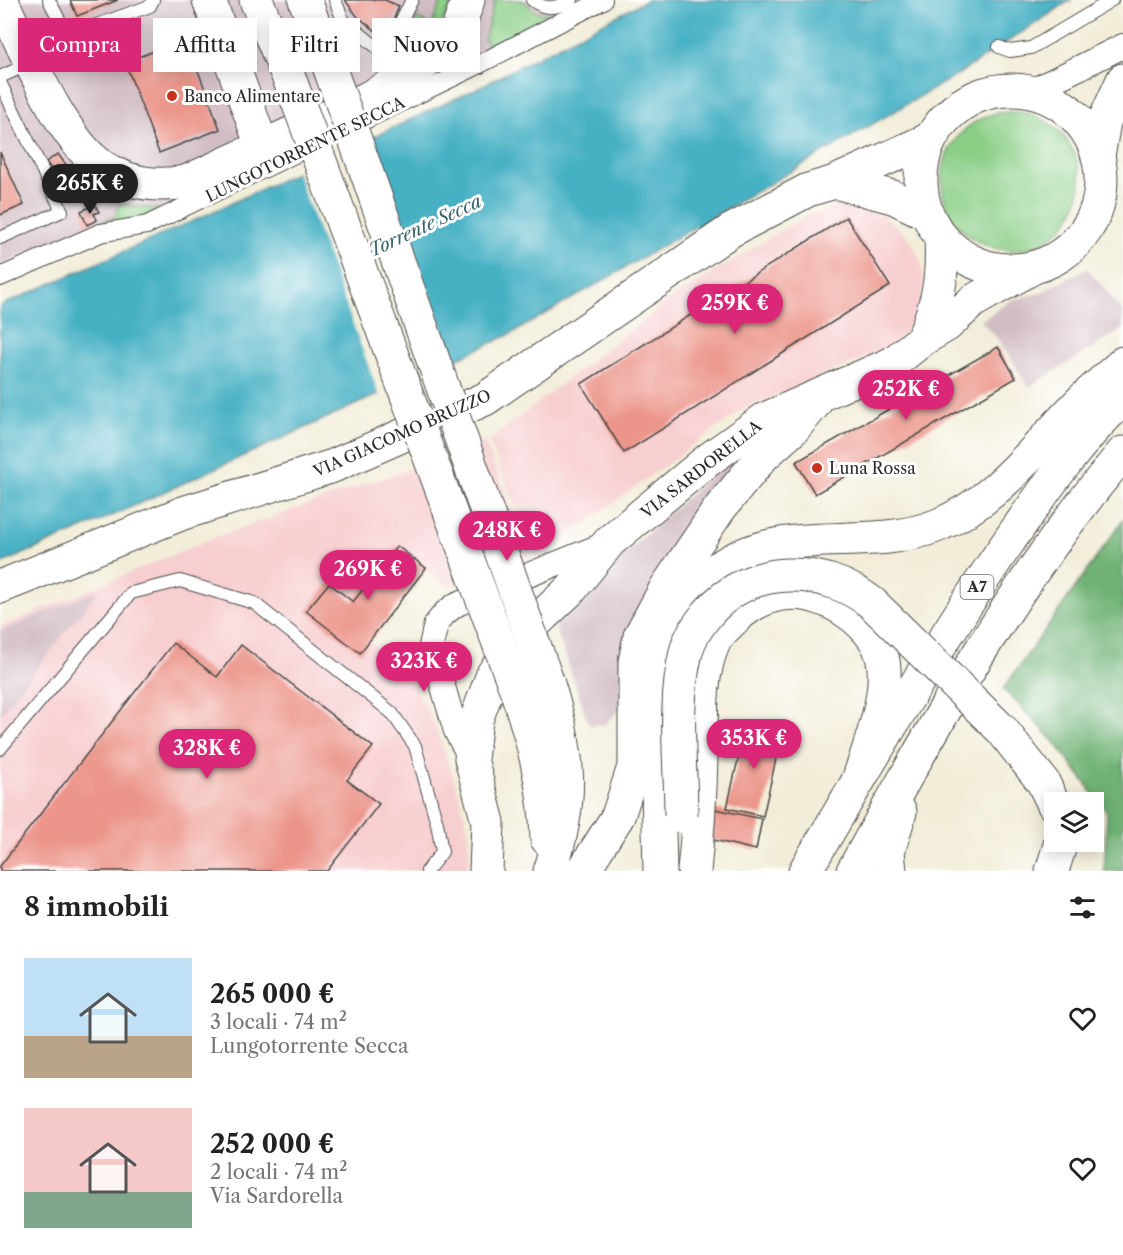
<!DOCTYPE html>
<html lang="it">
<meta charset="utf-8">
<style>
body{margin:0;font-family:"Libre Caslon Text",serif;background:#f6f6f6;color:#222;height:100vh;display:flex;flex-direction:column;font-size:22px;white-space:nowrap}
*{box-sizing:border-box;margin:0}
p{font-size:20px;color:#767676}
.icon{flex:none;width:33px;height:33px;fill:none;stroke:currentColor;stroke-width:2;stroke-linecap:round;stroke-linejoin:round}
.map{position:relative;height:871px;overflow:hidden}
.panel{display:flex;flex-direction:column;background:#fff;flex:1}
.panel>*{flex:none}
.hud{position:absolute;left:18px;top:18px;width:600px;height:54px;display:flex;gap:12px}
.controls{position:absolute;left:1044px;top:792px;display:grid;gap:12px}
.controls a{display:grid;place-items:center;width:60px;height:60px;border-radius:0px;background:#fff;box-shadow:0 3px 15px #0003;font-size:30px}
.price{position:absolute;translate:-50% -51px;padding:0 14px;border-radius:21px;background:#db2777;color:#fff;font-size:20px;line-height:39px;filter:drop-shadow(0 2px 3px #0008)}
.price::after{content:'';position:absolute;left:50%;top:36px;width:18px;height:14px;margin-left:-9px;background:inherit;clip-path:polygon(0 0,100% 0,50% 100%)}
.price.active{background:#222;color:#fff}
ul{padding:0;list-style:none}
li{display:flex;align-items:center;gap:18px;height:150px;padding:0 24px}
li span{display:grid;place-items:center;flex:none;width:168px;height:120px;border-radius:0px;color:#555}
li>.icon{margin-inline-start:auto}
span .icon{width:72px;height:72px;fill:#fffc;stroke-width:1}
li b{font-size:26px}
h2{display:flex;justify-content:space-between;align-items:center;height:72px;padding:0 24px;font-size:26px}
.chip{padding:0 21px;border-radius:0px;background:#fff;box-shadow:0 3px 15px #0003;font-size:21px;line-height:54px}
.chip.active{background:#db2777;color:#fff}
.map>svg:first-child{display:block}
.built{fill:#f7cfd0}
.industrial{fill:#d2bdc5}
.green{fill:#8bcf87;stroke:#5b7d59;stroke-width:1.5}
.forest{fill:#70b274;stroke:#4e6e50;stroke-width:1.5}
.water{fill:#46b1c4;stroke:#386e78;stroke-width:1.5}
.pier{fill:#f2edd8}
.building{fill:#ec968b}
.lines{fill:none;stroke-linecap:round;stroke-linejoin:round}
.service-casing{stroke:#494845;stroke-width:14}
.pedestrian-casing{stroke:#494845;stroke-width:20}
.minor-casing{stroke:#494845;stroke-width:26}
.secondary-casing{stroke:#494845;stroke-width:35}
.primary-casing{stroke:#494845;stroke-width:35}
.motorway-casing{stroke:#494845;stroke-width:35}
.service{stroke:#fff;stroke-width:12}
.pedestrian{stroke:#fff;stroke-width:18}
.minor{stroke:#fff;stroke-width:24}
.secondary{stroke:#fff;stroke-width:33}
.primary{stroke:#fff;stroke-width:33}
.motorway{stroke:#fff;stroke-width:33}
.primary-bridge-casing{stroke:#494845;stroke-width:35;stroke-linecap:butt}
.motorway-bridge-casing{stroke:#494845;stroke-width:35;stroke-linecap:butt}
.primary-bridge{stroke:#fff;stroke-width:33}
.motorway-bridge{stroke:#fff;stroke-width:33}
.poi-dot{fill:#c8321e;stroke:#fff;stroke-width:2}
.labels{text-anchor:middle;stroke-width:6;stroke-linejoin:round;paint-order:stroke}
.shield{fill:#fff;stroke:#6b6b6b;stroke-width:1.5}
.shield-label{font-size:15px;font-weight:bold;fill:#2b2b2b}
.poi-label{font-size:16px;fill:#2b2b2b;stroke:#fff;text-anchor:start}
.street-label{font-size:16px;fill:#2b2b2b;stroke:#fff}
.water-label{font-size:18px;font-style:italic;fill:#366168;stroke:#fff}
</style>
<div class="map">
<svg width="1123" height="871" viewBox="0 0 1123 871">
<rect width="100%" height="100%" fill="#fff"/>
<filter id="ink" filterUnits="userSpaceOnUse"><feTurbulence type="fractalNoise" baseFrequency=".0167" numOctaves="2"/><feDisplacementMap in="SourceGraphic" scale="12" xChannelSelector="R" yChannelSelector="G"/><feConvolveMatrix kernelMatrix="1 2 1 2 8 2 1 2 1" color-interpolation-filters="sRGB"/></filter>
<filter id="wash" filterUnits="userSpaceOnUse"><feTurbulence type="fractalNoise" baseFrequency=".008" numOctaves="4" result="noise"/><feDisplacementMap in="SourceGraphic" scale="24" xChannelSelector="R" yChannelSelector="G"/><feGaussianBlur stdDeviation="1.35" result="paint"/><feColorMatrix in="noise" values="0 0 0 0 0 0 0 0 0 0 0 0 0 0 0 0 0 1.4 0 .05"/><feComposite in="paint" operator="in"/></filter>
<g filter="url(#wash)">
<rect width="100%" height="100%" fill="#f2edd8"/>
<g class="built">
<path d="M841 205 866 208 884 215 910 239 920 259 924 281 920 308 905 333 885 349 743 409 536 559 489 441 670 299 806 216Z"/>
<path d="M485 442 533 561 464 588 448 585 427 570 371 642 407 673 437 729 460 797 468 830 469 859 466 871H0V627L213 538Z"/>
</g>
<g class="industrial">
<path d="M0 0H584L151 213 98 222 0 266Z"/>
<path d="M1087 268 1123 311V329L1029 387 997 338 981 321 1013 299 1040 293Z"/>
<path d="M742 447 748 455 626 704 605 724 589 725 553 620Z"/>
<path d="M99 590 0 715V631Z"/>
</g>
<g class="green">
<path d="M442 0H453C443 25 432 38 411 53L405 46 417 18 431 27Z"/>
<path d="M495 0H523L535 11 559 17 493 50 484 40Z"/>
<circle cx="1011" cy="181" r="69"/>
<path d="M118 204 157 209 161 213 100 228 98 223 116 217Z"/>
</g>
<path class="forest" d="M1123 520V871H1104L1107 812 1054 741 1003 689Z"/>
<path class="water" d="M647 0H1071L957 75 511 334 116 514 0 564V306L195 220 476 89Z"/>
<path class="pier" d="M371 135 455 363 380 397 296 170Z"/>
<g id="blocks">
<g class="building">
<path d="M70 0H118L77 16Z"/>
<path d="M345 0H385L399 6 389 31 377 24 376 31 357 16Z"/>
<path d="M186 39 220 129 159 153 125 62Z"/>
<path d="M0 152 24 205 0 215Z"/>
<path d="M58 154 80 184 69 192 46 162Z"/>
<path d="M95 205 99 212 94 214 97 220 87 225 81 211Z"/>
<path d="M846 217 890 286 624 453 581 384Z"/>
<path d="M998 347 1016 378 815 494 796 462Z"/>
<path d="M397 546 426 568 360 653 306 611 329 583 353 602Z"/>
<path d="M173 643 217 677 241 645 373 747 347 780 379 804 327 871H0V866Z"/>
<path d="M746 724 782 733 763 816 727 808Z"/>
<path d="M711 808 762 819 756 850 705 838Z"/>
</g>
</g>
</g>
<g filter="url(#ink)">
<use href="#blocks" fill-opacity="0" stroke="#494845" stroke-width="1.5"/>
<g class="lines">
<defs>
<g id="service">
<path d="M49 0 64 29 74 33 150 6 153 0"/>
<path d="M335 0 343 20 384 53 397 79"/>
<path d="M532 0C545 11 558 8 572 0"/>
<path d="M999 47 1010 51 1031 48 1112 0"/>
<path d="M384 53 412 0"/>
<path d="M0 77 31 63"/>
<path d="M0 82 62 211 0 238"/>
<path d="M0 749 131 593 180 581 254 603 392 713 415 746 437 823 442 852 427 871"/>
</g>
<path id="pedestrian" d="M0 277 100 233 147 225 468 70 603 0"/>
<g id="minor">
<path d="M1030 92 1123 46"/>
<path d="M471 759 456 731 431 646 436 624 445 613 457 604 605 544"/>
</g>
<g id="secondary">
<path d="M1 0C24 46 60 139 103 167 129 184 156 187 186 182L366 99 399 81 440 52 458 29 468 0"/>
<path d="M209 0 262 146"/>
</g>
<g id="primary">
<path d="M256 0 291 83"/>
<path d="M305 0 330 69"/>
<circle cx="1011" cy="180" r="90"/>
<path d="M1098 156 1104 122 1123 80"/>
<path d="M835 182 893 197 926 213"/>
<path d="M923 339C939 299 943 279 941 237"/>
<path d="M0 587 183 513 333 466 485 399 730 231 808 190 835 182 930 139"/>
<path d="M547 681C570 754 575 797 550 871"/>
<path d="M517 692C533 740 546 789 547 839"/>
<path d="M486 871 488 822 471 759 476 720 493 674 516 641 571 589 610 541 708 460 765 419 893 363 923 339 947 325 973 301 1032 268"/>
<path d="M583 871 618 816 635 764V662L640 636 666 588 720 508 763 456 793 429 815 403"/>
</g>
<g id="motorway">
<path d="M1002 730 1043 782 1054 805"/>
<path d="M660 871C659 829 658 786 657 744 657 710 652 673 662 640 677 593 719 559 766 547 822 533 881 547 936 526 999 501 1036 445 1083 399 1096 387 1110 375 1123 363"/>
<path d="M694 871C698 833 700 796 701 758 702 719 698 678 714 642 718 633 728 625 735 618 771 585 812 587 850 614 863 624 876 637 881 653 893 688 869 747 858 781"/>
<path d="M805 871C871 760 935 647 1009 541 1043 492 1079 440 1123 399"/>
<path d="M853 871C934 725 1015 580 1123 453"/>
<path d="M890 871 888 852 900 812"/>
<path d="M1052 871 1061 842"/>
</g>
</defs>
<use href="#service" class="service-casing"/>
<use href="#pedestrian" class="pedestrian-casing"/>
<use href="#minor" class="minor-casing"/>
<use href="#secondary" class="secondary-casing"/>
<use href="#primary" class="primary-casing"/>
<use href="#motorway" class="motorway-casing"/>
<use href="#service" class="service"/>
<use href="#pedestrian" class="pedestrian"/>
<use href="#minor" class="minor"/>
<use href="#secondary" class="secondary"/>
<use href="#primary" class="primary"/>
<use href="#motorway" class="motorway"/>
<defs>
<g id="primary-bridge">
<path d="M330 69 547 681"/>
<path d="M291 83 517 692"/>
</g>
<path id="motorway-bridge" d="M681 816C681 763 673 704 686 652 689 638 699 624 708 613 751 563 823 565 872 603L1002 730"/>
</defs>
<use href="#primary-bridge" class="primary-bridge-casing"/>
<use href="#motorway-bridge" class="motorway-bridge-casing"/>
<use href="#primary-bridge" class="primary-bridge"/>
<use href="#motorway-bridge" class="motorway-bridge"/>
</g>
</g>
<g class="poi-dot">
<circle cx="172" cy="96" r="6"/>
<circle cx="817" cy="468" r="6"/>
</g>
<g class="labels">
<rect class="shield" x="960.5" y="575" width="33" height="24" rx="4.5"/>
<g class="shield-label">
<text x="977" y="592">A7</text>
</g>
<g class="poi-label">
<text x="184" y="102">Banco Alimentare</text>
<text x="829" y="474">Luna Rossa</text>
</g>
<g class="street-label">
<text transform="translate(305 149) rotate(-26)" y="6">LUNGOTORRENTE SECCA</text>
<text transform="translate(402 433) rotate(-24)" y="6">VIA GIACOMO BRUZZO</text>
<text transform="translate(701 469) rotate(-38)" y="6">VIA SARDORELLA</text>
</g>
<g class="water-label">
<text transform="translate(425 226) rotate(-25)" y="6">Torrente Secca</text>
</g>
</g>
</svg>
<div class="controls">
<a><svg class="icon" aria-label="layers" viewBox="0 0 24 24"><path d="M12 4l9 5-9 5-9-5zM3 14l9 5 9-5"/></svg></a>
</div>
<b class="price active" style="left:90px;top:215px">265K €</b>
<b class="price" style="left:735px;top:335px">259K €</b>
<b class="price" style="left:906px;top:421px">252K €</b>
<b class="price" style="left:507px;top:562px">248K €</b>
<b class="price" style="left:368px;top:601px">269K €</b>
<b class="price" style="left:424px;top:693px">323K €</b>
<b class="price" style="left:754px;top:770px">353K €</b>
<b class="price" style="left:207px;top:780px">328K €</b>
<div class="hud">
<a class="chip active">Compra</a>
<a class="chip">Affitta</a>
<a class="chip">Filtri</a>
<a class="chip">Nuovo</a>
</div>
</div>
<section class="panel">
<h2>8 immobili<svg class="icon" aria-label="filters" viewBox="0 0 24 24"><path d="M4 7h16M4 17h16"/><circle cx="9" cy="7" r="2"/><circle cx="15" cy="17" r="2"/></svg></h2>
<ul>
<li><span style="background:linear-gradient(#bfe0f5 65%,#b9a48a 0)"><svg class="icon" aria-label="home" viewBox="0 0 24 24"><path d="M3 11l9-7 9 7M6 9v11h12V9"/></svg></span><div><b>265 000 €</b><p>3 locali · 74 m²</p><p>Lungotorrente Secca</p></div><svg class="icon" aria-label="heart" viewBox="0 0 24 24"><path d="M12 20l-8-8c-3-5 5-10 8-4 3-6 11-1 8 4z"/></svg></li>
<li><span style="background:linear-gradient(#f6c9c9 70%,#7fa58c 0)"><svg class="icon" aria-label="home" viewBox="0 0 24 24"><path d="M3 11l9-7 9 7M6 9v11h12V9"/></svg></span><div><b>252 000 €</b><p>2 locali · 74 m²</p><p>Via Sardorella</p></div><svg class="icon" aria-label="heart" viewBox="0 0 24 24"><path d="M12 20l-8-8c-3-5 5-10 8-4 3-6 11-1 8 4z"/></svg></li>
</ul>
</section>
